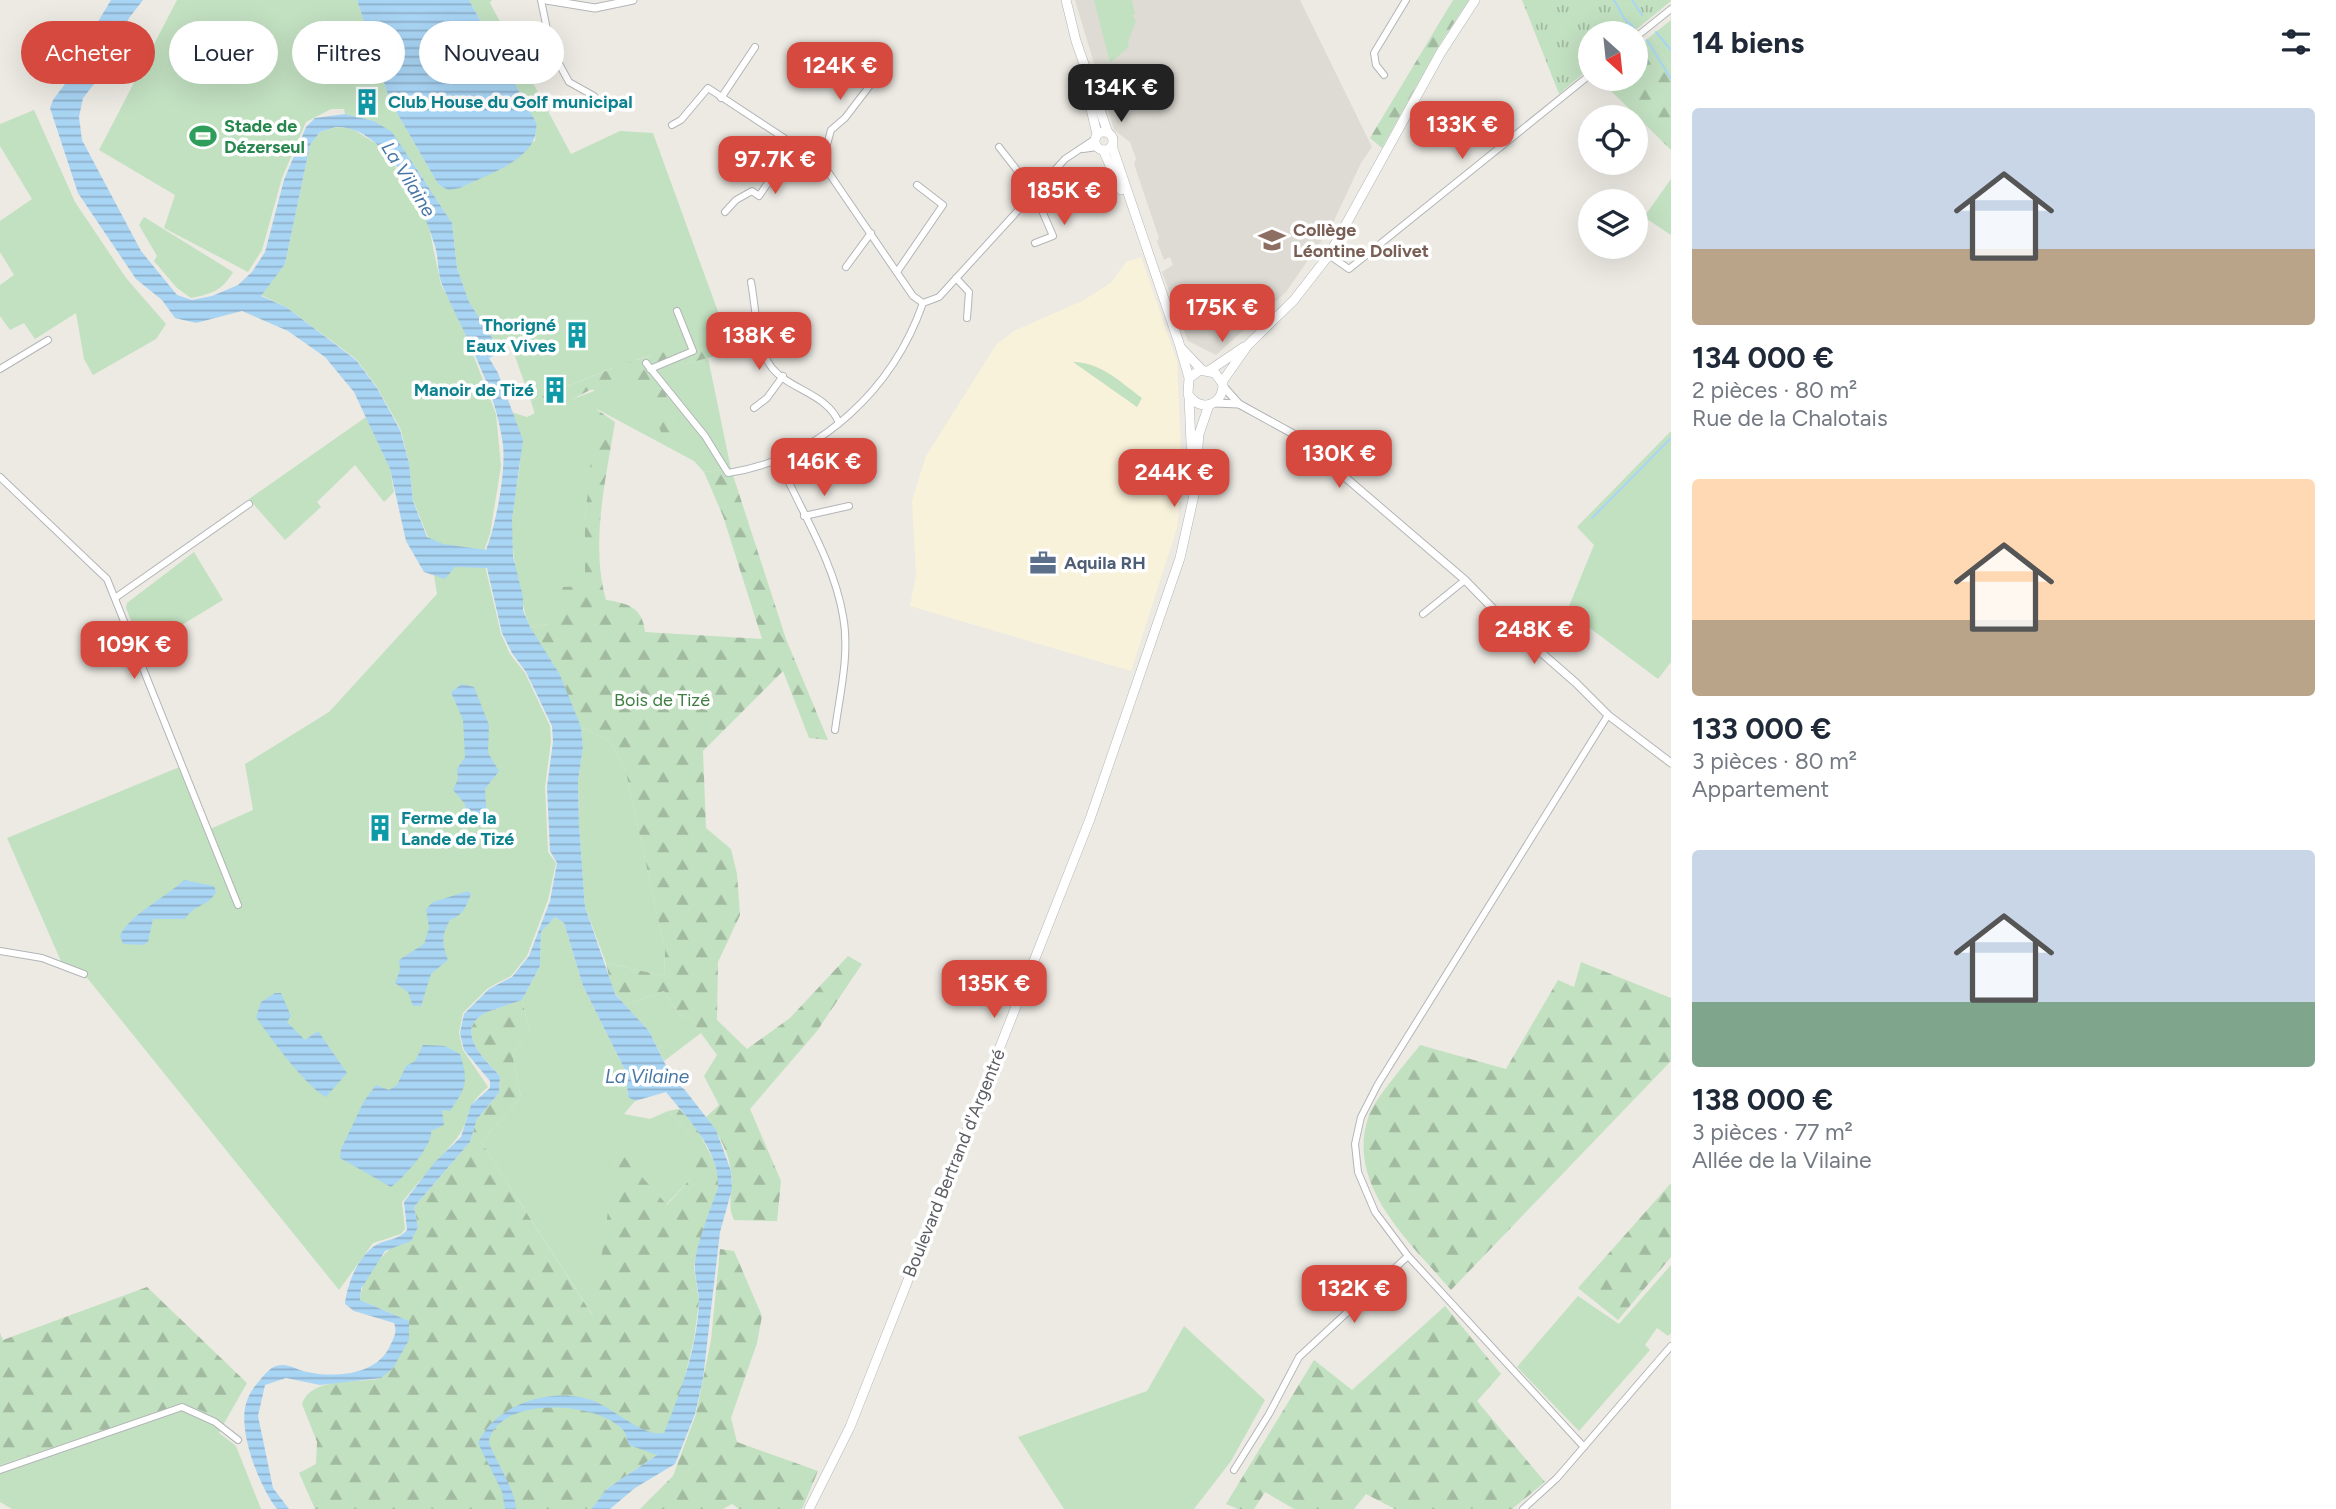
<!DOCTYPE html>
<html lang="fr">
<meta charset="utf-8">
<style>
body{margin:0;font-family:Figtree,sans-serif;background:#f2f2f3;color:#1f2937;height:100vh;display:flex;flex-direction:column;font-size:26px;white-space:nowrap}
*{box-sizing:border-box;margin:0}
p{font-size:23px;color:#747a83}
.icon{flex:none;width:38px;height:38px;fill:none;stroke:currentColor;stroke-width:2;stroke-linecap:round;stroke-linejoin:round}
.map{position:relative;flex:1;overflow:hidden}
.panel{display:flex;flex-direction:column;background:#fff;width:665px}
.panel>*{flex:none}
.banner{position:absolute;left:21px;top:21px;width:665px;height:63px;display:flex;gap:14px}
.needle{width:46px;rotate:153deg}
.tools{position:absolute;left:1578px;top:21px;display:grid;gap:14px}
.tools a{display:grid;place-items:center;width:70px;height:70px;border-radius:50%;background:#fff;box-shadow:0 7px 28px #0002;font-size:35px}
.price{position:absolute;translate:-50% -60px;padding:0 16px;border-radius:14px;background:#d5493f;color:#fff;font-size:23px;line-height:46px;filter:drop-shadow(0 2px 4px #0008)}
.price::after{content:'';position:absolute;left:50%;top:42px;width:21px;height:16px;margin-left:-10px;background:inherit;clip-path:polygon(0 0,100% 0,50% 100%)}
.price.active{background:#222;color:#fff}
ul{padding:0;list-style:none}
li{display:grid;align-content:center;gap:14px;height:371px;padding:0 21px}
li span{display:grid;place-items:center;height:217px;border-radius:7px;color:#555}
li>.icon{margin-inline-start:auto}
span .icon{width:126px;height:126px;fill:#fffc;stroke-width:1}
li b{font-size:30px}
h2{display:flex;justify-content:space-between;align-items:center;height:84px;padding:0 21px;font-size:30px}
.tag{padding:0 24px;border-radius:32px;background:#fff;box-shadow:0 7px 28px #0002;font-size:24px;line-height:63px}
.tag.active{background:#d5493f;color:#fff}
main{display:flex;flex:1;min-height:0}
.map>svg:first-child{display:block}
.commercial{fill:#f9f2da}
.education{fill:#dedbd4}
.grass{fill:#c2e1c1;fill-rule:evenodd}
.forest{fill:url(#forest-firs)}
.park{fill:url(#park-tufts)}
.water{fill:url(#water-rules);fill-rule:evenodd}
.lines{fill:none;stroke-linecap:round;stroke-linejoin:round}
.stream{stroke:#a9d5f5;stroke-width:2}
.minor-casing{stroke:#b3b5b8;stroke-width:8}
.tertiary-casing{stroke:#b3b5b8;stroke-width:9}
.secondary-casing{stroke:#b2b5b9;stroke-width:10}
.minor{stroke:#fff;stroke-width:6}
.tertiary{stroke:#fff;stroke-width:7}
.secondary{stroke:#fff;stroke-width:9}
.labels{text-anchor:middle;stroke-width:7;stroke-linejoin:round;paint-order:stroke}
.culture-label{font-size:18px;font-weight:bold;fill:#0d838f;stroke:#fff;text-anchor:start}
.leisure-label{font-size:18px;font-weight:bold;fill:#27864d;stroke:#fff;text-anchor:start}
.education-label{font-size:18px;font-weight:bold;fill:#785e54;stroke:#fff;text-anchor:start}
.service-label{font-size:18px;font-weight:bold;fill:#4e5e75;stroke:#fff;text-anchor:start}
.park-label{font-size:18px;fill:#3e7e40;stroke:#fff}
.street-label{font-size:18px;fill:#5b5e62;stroke:#fff}
.water-label{font-size:19px;font-style:italic;fill:#4977a5;stroke:#fff}
</style>
<main>
<div class="map">
<svg width="1671" height="1509" viewBox="0 0 1671 1509">
<defs>
<pattern id="forest-firs" width="22" height="20" patternUnits="userSpaceOnUse" patternTransform="scale(1.75)"><rect width="22" height="20" fill="#c2e1c1"/><path d="M5 1l3.5 6h-7zM16 11l3.5 6h-7z" fill="#a1baa0"/></pattern>
<pattern id="park-tufts" width="24" height="20" patternUnits="userSpaceOnUse" patternTransform="scale(1.75)"><rect width="24" height="20" fill="#c2e1c1"/><path d="M3 7l-1-3M5 7V3M7 7l1-3M15 17l-1-3M17 17v-4M19 17l1-3" fill="none" stroke="#a1baa0"/></pattern>
<pattern id="water-rules" width="6" height="5" patternUnits="userSpaceOnUse" patternTransform="scale(1.75)"><rect width="6" height="5" fill="#a9d5f5"/><path d="M0 2.5h6" fill="none" stroke="#8db0ca"/></pattern>
</defs>
<rect width="100%" height="100%" fill="#eceae3"/>
<path class="commercial" d="M1141 257 1177 361 1182 475 1177 528 1131 671 910 606 916 575 912 501 926 456 996 345 1014 331 1084 300 1112 282 1126 262Z"/>
<path class="education" d="M1075 0H1300L1372 147 1361 163 1331 227 1286 292 1216 355 1188 341 1162 272 1173 265 1170 257 1164 260 1157 241 1159 238 1134 164 1136 159 1130 142 1114 130Z"/>
<g class="grass">
<path d="M177 0H357L390 101 438 184 535 141 536 122 469 0H492L490 3 571 154 620 131 653 133 721 320 737 350 649 356 636 360 675 429 659 371 708 358 731 469 704 472 694 461 597 409 585 520V586L549 624 530 627C520 602 510 546 512 519 515 478 530 452 511 412L527 417 535 413 509 339 496 344 469 303 457 268 452 223 418 171 392 133 374 121 345 114 344 109H331L306 122 282 178 262 250 248 272 164 228 175 195 99 150ZM615 367 593 383 594 391 535 413 531 401Z"/>
<path d="M1094 0H1132L1135 14 1132 15 1136 21 1128 42 1129 47 1110 63Z"/>
<path d="M1671 20V69L1652 35Z"/>
<path d="M34 110 75 202 126 278 166 324 156 339 93 375 84 359 76 313 35 339 24 323 10 330 0 316V285L14 275 0 252V221L32 199 0 146V124Z"/>
<path d="M337 127 351 128 383 148 412 192 428 223 441 285 458 315 496 414 501 466 490 534 485 548 486 570 501 634 510 654 525 673 550 726 551 741 545 787 548 852 556 863 548 900 527 956 511 976 488 988 463 1013 459 1033 463 1050 488 1087C462 1108 472 1119 457 1138 439 1160 420 1180 402 1202L405 1229 401 1234 373 1243 339 1290 84 974 64 968 7 838 182 766 208 830 253 810 245 764 329 712 437 594 428 537 413 500 409 463 401 430 377 387 356 359 286 307 261 295 285 264 310 145 320 132Z"/>
<path d="M1671 179V235L1644 217Z"/>
<path d="M144 217 233 272C222 291 211 294 191 298L177 288 154 261 157 256 139 225Z"/>
<path d="M1073 362C1101 362 1120 382 1142 398L1137 407Z"/>
<path d="M366 417 390 469 394 492 384 502 355 465 317 502 321 507 285 540 249 499Z"/>
<path d="M1671 431V662L1658 679 1567 611 1594 545 1577 527Z"/>
<path d="M194 552 223 600 142 649 126 608 127 603Z"/>
<path d="M581 727 610 741 625 768 665 951 664 976 606 963 585 907 579 825 578 781 583 747Z"/>
<path d="M555 917 564 923 583 986 626 1072 628 1097 635 1101 624 1114 650 1119 668 1111 692 1137V1177L666 1205 617 1150 594 1317 481 1142 521 1097 512 1053 530 1033 522 1000 540 966 541 932Z"/>
<path d="M664 991 679 1015 690 1018 701 1033 664 1061 649 1031 625 1005Z"/>
<path d="M1671 1265V1333L1668 1336 1657 1328 1645 1345 1650 1350 1579 1431 1517 1367 1578 1296 1619 1324Z"/>
<path d="M1184 1326 1265 1400 1231 1461 1194 1509H1064L1018 1437 1147 1391Z"/>
<path d="M180 1405 195 1407 226 1420 219 1433 236 1446 261 1509H12L0 1502V1465Z"/>
</g>
<g class="forest">
<path d="M1453 0H1469L1438 47 1382 148 1370 138Z"/>
<path d="M1652 35 1671 69V150L1600 80 1636 79V49Z"/>
<path d="M722 324 737 350 660 371 675 429 668 448 640 384 590 390 536 418 531 401 623 364 695 343Z"/>
<path d="M596 409 615 422C606 479 590 543 606 600 628 603 643 608 645 632L762 639 723 516 704 472 731 469 786 639 828 740 809 738 783 671 703 751 706 828 731 849 737 874 740 915 718 962 717 1020 747 1049 790 1018 848 956 862 964 817 1031 750 1109 781 1181 777 1221 734 1220C726 1204 734 1190 731 1172 729 1152 718 1133 706 1117L719 1105 704 1076 717 1055 690 1018 679 1015 664 991 625 1005 612 990 606 963 664 976 665 951 625 768 610 741 581 727 530 627 549 624 563 587 585 586V520Z"/>
<path d="M1581 962 1671 998V1061L1451 1290C1410 1242 1344 1185 1369 1115 1376 1097 1407 1062 1420 1045L1506 1069 1558 980 1574 987Z"/>
<path d="M522 1000 530 1033 512 1053 521 1097 481 1142 593 1316 617 1149 667 1205 692 1177V1137L668 1111 679 1109 695 1125 714 1161 718 1177V1188L696 1255 694 1267 699 1302 694 1339 681 1393 657 1455 608 1488 591 1509H315L299 1473 316 1464 317 1442 302 1404C311 1376 358 1384 381 1378L409 1321 360 1300C363 1267 393 1245 418 1227L414 1207 470 1142 477 1119 499 1093 500 1076C484 1059 450 1027 490 1011 501 1007 511 1004 522 1000Z"/>
<path d="M1671 1183V1257L1618 1320 1578 1288Z"/>
<path d="M720 1249 734 1251 762 1316 757 1343 731 1418 737 1442 818 1471 802 1509H739L732 1504 723 1509H640L673 1476 696 1414 711 1340Z"/>
<path d="M147 1287 247 1383 226 1420 195 1408 180 1405 0 1465V1333L3 1340Z"/>
<path d="M1445 1306 1501 1374 1477 1401 1545 1482 1512 1509H1395L1366 1494 1354 1509H1294L1265 1492 1254 1509H1238L1226 1504 1314 1360 1352 1390Z"/>
</g>
<path class="park" d="M1522 0H1671V1L1632 33H1591V67L1559 94Z"/>
<g class="water">
<path d="M111 0H143L129 18 109 65 83 98 79 117 82 140 141 251 177 295 192 300 212 296 238 285 252 272 265 252 284 180 306 127 315 118 345 114 374 121 392 132 418 171 452 223 457 268 469 302 496 344 495 355 489 358 498 373 523 440 512 519 513 556 523 597V610L530 627 560 675 581 727 583 747 578 781 579 825 585 907 615 994 649 1031 673 1080 685 1090 716 1130 731 1171 732 1189 720 1232 703 1379 695 1414 675 1464 635 1488 610 1509H591L608 1488 657 1455 629 1445C627 1440 626 1433 623 1430 597 1401 501 1396 489 1440 487 1447 516 1489 516 1509H505L502 1492 478 1443C495 1403 556 1385 596 1402 617 1411 643 1437 664 1433 681 1392 697 1347 699 1303 699 1287 692 1271 696 1255 701 1232 710 1210 718 1188 720 1150 688 1119 666 1092L635 1101 628 1097 626 1072 583 986 564 923 555 917 541 932 540 966 522 1000C511 1004 501 1007 490 1011 450 1027 484 1059 500 1076L499 1093 477 1119 470 1142 414 1207 418 1227 411 1241 385 1251 361 1289 360 1300 409 1321V1340L393 1368 381 1378 320 1385 286 1378 265 1385 258 1416 273 1488 289 1509H277C260 1487 240 1437 245 1408 247 1397 253 1388 260 1380 264 1375 270 1368 276 1366 287 1362 297 1370 307 1372 335 1378 375 1375 389 1348 393 1339 398 1333 394 1323L354 1311 345 1304C347 1284 358 1256 376 1245 387 1239 399 1240 407 1230L404 1202 435 1162 461 1137 471 1105 490 1088V1081L464 1050 460 1033 464 1014 489 989 512 977 529 956 550 901 557 863 550 851 547 787 553 742 552 726 526 672 512 653 502 633 487 568 455 567 445 579 424 572 406 541 390 469 354 392 325 357 288 331 242 311 196 323 175 318 162 300 136 279 78 193 50 108 53 100 85 57 93 30ZM336 127C385 125 424 206 435 246 439 259 437 274 443 287 466 338 496 389 503 445 506 472 496 525 486 550L443 544 427 537 413 501 409 463 400 430 377 388 356 360 286 307 261 296 285 264 310 145 320 132Z"/>
<path d="M357 0H469L536 122C541 159 487 174 460 188L448 190 438 184 390 101Z"/>
<path d="M462 684 474 687 489 725 488 753 499 771 485 789 487 823 482 826 468 824 465 804 453 790 458 779 457 769 465 757 463 720 451 692Z"/>
<path d="M184 880 214 886 216 892C208 907 194 904 185 919H153L148 942 144 945 123 944 120 936C129 915 165 898 184 880Z"/>
<path d="M468 891 471 894C466 907 463 915 450 920 441 936 442 943 448 960L431 974 421 1006H413L408 992 395 983 400 970 399 960 424 944 429 928 426 909 433 902Z"/>
<path d="M275 993H281L291 1016 287 1022 305 1040 318 1031 347 1073 326 1097C307 1088 268 1035 256 1017L261 1002Z"/>
<path d="M423 1045 445 1046 460 1054C469 1082 466 1088 450 1111L442 1110 444 1125 431 1131C434 1144 402 1180 391 1187L340 1158 341 1149 364 1101 376 1085 389 1090 397 1085 406 1066 415 1061Z"/>
</g>
<g class="lines">
<g class="stream">
<path d="M1614 0 1624 18 1634 28"/>
<path d="M1632 0 1642 15"/>
<path d="M1656 32 1671 50"/>
<path d="M1647 40 1671 79"/>
<path d="M1592 518 1671 438"/>
</g>
<defs>
<g id="minor">
<path d="M541 0 551 49 569 82 594 96"/>
<path d="M1636 37 1671 9"/>
<path d="M1384 75 1376 65 1374 53 1406 0"/>
<path d="M721 98 755 47"/>
<path d="M672 125 681 120 708 88 822 163 913 296 923 303"/>
<path d="M999 147 1034 192 1053 236 1035 243"/>
<path d="M1083 149 1097 147"/>
<path d="M822 163 831 130 845 118 871 84 867 73 831 47"/>
<path d="M725 212 736 200 752 191 759 196 793 146"/>
<path d="M1329 255 1349 269 1591 74"/>
<path d="M846 267 871 233"/>
<path d="M897 272 943 205 917 185"/>
<path d="M956 278 969 292 967 318"/>
<path d="M751 282C756 308 756 347 772 368 790 390 828 394 839 423"/>
<path d="M646 363 705 436 728 473C820 459 893 389 923 303L939 297 1065 159 1095 139"/>
<path d="M0 369 48 340"/>
<path d="M650 369 693 351 677 311"/>
<path d="M754 408 767 398 783 376"/>
<path d="M779 461C801 511 834 562 843 616 850 653 840 693 835 730"/>
<path d="M0 477 107 579 238 905"/>
<path d="M804 516 849 506"/>
<path d="M115 598 249 504"/>
<path d="M1423 614 1465 580"/>
<path d="M0 951 42 958 84 974"/>
<path d="M1584 1447 1408 1256 1375 1212 1358 1172 1355 1144 1361 1117 1378 1084 1608 715"/>
<path d="M0 1470 182 1407 215 1422 238 1440"/>
<path d="M1234 1470 1269 1414 1299 1357 1408 1256"/>
<path d="M1523 1509 1557 1478 1671 1346"/>
</g>
<g id="tertiary">
<path d="M546 0 595 8 633 0"/>
<path d="M1223 386 1239 404"/>
<path d="M1215 403 1239 404 1297 436 1465 580 1504 620 1576 683 1608 715 1671 763"/>
</g>
<g id="secondary">
<path d="M1066 0 1076 41 1108 133"/>
<path d="M1084 80 1097 134"/>
<circle cx="1104" cy="141" r="9"/>
<path d="M1112 146 1179 343 1189 378 1188 394C1200 413 1223 406 1223 384L1215 373 1200 370 1189 378"/>
<path d="M1103 150 1121 190"/>
<path d="M1182 349 1202 370"/>
<path d="M1210 370 1244 347"/>
<path d="M1222 382 1248 345 1294 300 1329 255 1440 54 1475 0"/>
<path d="M1189 397 1192 467"/>
<path d="M809 1509 850 1427 1090 819 1180 558 1194 495 1199 434 1209 405"/>
</g>
</defs>
<use href="#minor" class="minor-casing"/>
<use href="#tertiary" class="tertiary-casing"/>
<use href="#secondary" class="secondary-casing"/>
<use href="#minor" class="minor"/>
<use href="#tertiary" class="tertiary"/>
<use href="#secondary" class="secondary"/>
</g>
<defs>
<symbol id="building-bare" viewBox="-9 -9 18 18"><path d="M-4-6H4V6H1V3H-1V6H-4ZM-2.5-4.3h1.7v1.8h-1.7ZM.8-4.3h1.7v1.8H.8ZM-2.5-1h1.7V.8h-1.7ZM.8-1h1.7V.8H.8Z" fill="#0f9aa8" stroke="#fff" stroke-width="2.5" paint-order="stroke"/></symbol>
<symbol id="stadium-bare" viewBox="-9 -9 18 18"><path d="M0-5a6.5 5 0 1 0 0 10a6.5 5 0 1 0 0-10ZM-3.5-1.8h7v3.6h-7Z" fill="#2e9e5b" stroke="#fff" stroke-width="2.5" paint-order="stroke"/></symbol>
<symbol id="school-bare" viewBox="-9 -9 18 18"><path d="M0-5L7-2L0 1L-7-2ZM-4 1L0 2.5L4 1V4Q0 6-4 4Z" fill="#8d6e63" stroke="#fff" stroke-width="2.5" paint-order="stroke"/></symbol>
<symbol id="office-bare" viewBox="-9 -9 18 18"><path d="M-6-3h4V-5.5h4V-3h4V5H-6ZM-1-4.5V-3h2v-1.5ZM-6 0V1H6V0Z" fill="#5c6f8a" stroke="#fff" stroke-width="2.5" paint-order="stroke"/></symbol>
</defs>
<g fill-rule="evenodd">
<use href="#building-bare" x="348" y="83" width="38" height="38"/>
<use href="#stadium-bare" x="184" y="117" width="38" height="38"/>
<use href="#school-bare" x="1253" y="221" width="38" height="38"/>
<use href="#building-bare" x="558" y="316" width="38" height="38"/>
<use href="#building-bare" x="536" y="371" width="38" height="38"/>
<use href="#office-bare" x="1024" y="544" width="38" height="38"/>
<use href="#building-bare" x="361" y="809" width="38" height="38"/>
</g>
<g class="labels">
<g class="culture-label">
<text x="388" y="108">Club House du Golf municipal</text>
<text x="556" y="331" text-anchor="end">Thorigné<tspan x="556" dy="21">Eaux Vives</tspan></text>
<text x="534" y="396" text-anchor="end">Manoir de Tizé</text>
<text x="401" y="824">Ferme de la<tspan x="401" dy="21">Lande de Tizé</tspan></text>
</g>
<g class="leisure-label">
<text x="224" y="132">Stade de<tspan x="224" dy="21">Dézerseul</tspan></text>
</g>
<g class="education-label">
<text x="1293" y="236">Collège<tspan x="1293" dy="21">Léontine Dolivet</tspan></text>
</g>
<g class="service-label">
<text x="1064" y="569">Aquila RH</text>
</g>
<g class="park-label">
<text x="662" y="706">Bois de Tizé</text>
</g>
<g class="street-label">
<text transform="translate(954 1163) rotate(-68)" y="6">Boulevard Bertrand d'Argentré</text>
</g>
<g class="water-label">
<text transform="translate(409 179) rotate(58)" y="7">La Vilaine</text>
<text x="647" y="1083">La Vilaine</text>
</g>
</g>
</svg>
<div class="tools">
<a><svg class="needle" viewBox="-14 -14 28 28"><path d="M0-13l5 13h-10z" fill="#e53935"/><path d="M0 13l5-13h-10z" fill="#747a83"/></svg></a>
<a><svg class="icon" aria-label="locate" viewBox="0 0 24 24"><circle cx="12" cy="12" r="6"/><path d="M12 2v4M12 18v4M2 12h4M18 12h4"/></svg></a>
<a><svg class="icon" aria-label="layers" viewBox="0 0 24 24"><path d="M12 4l9 5-9 5-9-5zM3 14l9 5 9-5"/></svg></a>
</div>
<b class="price" style="left:840px;top:102px">124K €</b>
<b class="price active" style="left:1121px;top:124px">134K €</b>
<b class="price" style="left:1462px;top:161px">133K €</b>
<b class="price" style="left:775px;top:196px">97.7K €</b>
<b class="price" style="left:1064px;top:227px">185K €</b>
<b class="price" style="left:1222px;top:344px">175K €</b>
<b class="price" style="left:759px;top:372px">138K €</b>
<b class="price" style="left:1339px;top:490px">130K €</b>
<b class="price" style="left:824px;top:498px">146K €</b>
<b class="price" style="left:1174px;top:509px">244K €</b>
<b class="price" style="left:1534px;top:666px">248K €</b>
<b class="price" style="left:134px;top:681px">109K €</b>
<b class="price" style="left:994px;top:1020px">135K €</b>
<b class="price" style="left:1354px;top:1325px">132K €</b>
<div class="banner">
<a class="tag active">Acheter</a>
<a class="tag">Louer</a>
<a class="tag">Filtres</a>
<a class="tag">Nouveau</a>
</div>
</div>
<section class="panel">
<h2>14 biens<svg class="icon" aria-label="filters" viewBox="0 0 24 24"><path d="M4 7h16M4 17h16"/><circle cx="9" cy="7" r="2"/><circle cx="15" cy="17" r="2"/></svg></h2>
<ul>
<li><span style="background:linear-gradient(#c9d6e8 65%,#b9a48a 0)"><svg class="icon" aria-label="home" viewBox="0 0 24 24"><path d="M3 11l9-7 9 7M6 9v11h12V9"/></svg></span><div><b>134 000 €</b><p>2 pièces · 80 m²</p><p>Rue de la Chalotais</p></div></li>
<li><span style="background:linear-gradient(#ffd9b3 65%,#b9a48a 0)"><svg class="icon" aria-label="home" viewBox="0 0 24 24"><path d="M3 11l9-7 9 7M6 9v11h12V9"/></svg></span><div><b>133 000 €</b><p>3 pièces · 80 m²</p><p>Appartement</p></div></li>
<li><span style="background:linear-gradient(#c9d6e8 70%,#7fa58c 0)"><svg class="icon" aria-label="home" viewBox="0 0 24 24"><path d="M3 11l9-7 9 7M6 9v11h12V9"/></svg></span><div><b>138 000 €</b><p>3 pièces · 77 m²</p><p>Allée de la Vilaine</p></div></li>
</ul>
</section>
</main>
